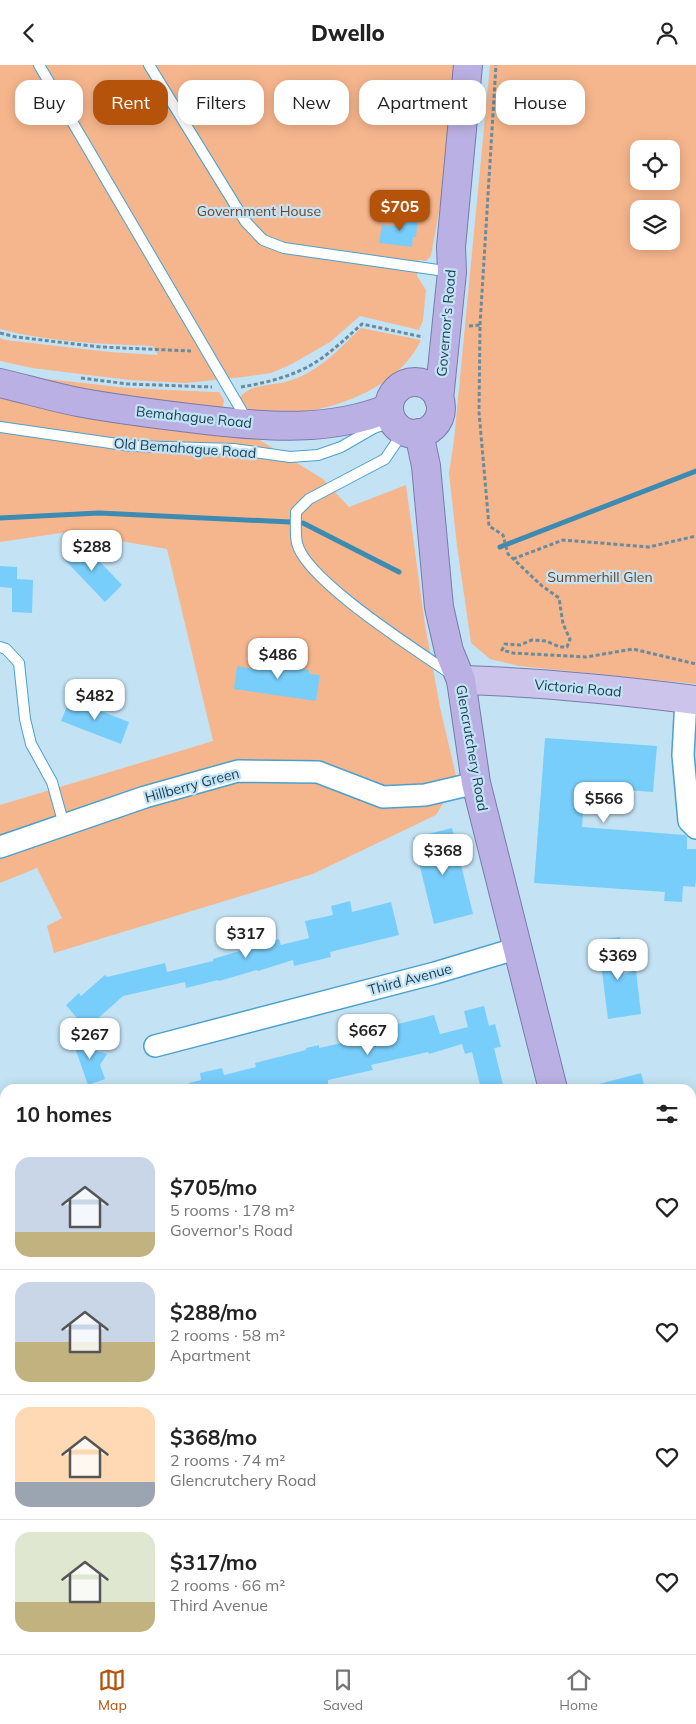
<!DOCTYPE html>
<meta charset="utf-8">
<style>
body{margin:0;font-family:Mulish,sans-serif;background:#f2f2f2;color:#222;height:100vh;display:flex;flex-direction:column;font-size:19px;white-space:nowrap}
*{box-sizing:border-box;margin:0}
p{font-size:16px;color:#767676}
.icon{flex:none;width:28px;height:28px;fill:none;stroke:currentColor;stroke-width:2;stroke-linecap:round;stroke-linejoin:round}
.map{position:relative;flex:1;overflow:hidden}
.sheet{position:absolute;left:0px;top:1019px;width:696px;height:571px;display:flex;flex-direction:column;background:#fff;border-radius:15px 15px 0 0;box-shadow:0 2px 12px #0003}
.sheet>*{flex:none}
.banner{position:absolute;left:15px;top:15px;width:666px;height:45px;display:flex;gap:10px}
.buttons{position:absolute;left:630px;top:75px;display:grid;gap:10px}
.buttons a{display:grid;place-items:center;width:50px;height:50px;border-radius:10px;background:#fff;box-shadow:0 2px 12px #0003;font-size:25px}
.price{position:absolute;translate:-50% -42px;padding:0 11px;border-radius:10px;background:#fff;color:#222;font-size:16px;line-height:32px;filter:drop-shadow(0 1px 2px #0008)}
.price::after{content:'';position:absolute;left:50%;top:30px;width:15px;height:11px;margin-left:-8px;background:inherit;clip-path:polygon(0 0,100% 0,50% 100%)}
.price.on{background:#b45309;color:#fff}
ul{padding:0;list-style:none}
li{display:flex;align-items:center;gap:15px;height:125px;padding:0 15px}
li+li{border-top:1px solid #e0e0e0}
li span{display:grid;place-items:center;flex:none;width:140px;height:100px;border-radius:15px;color:#555}
li>.icon{margin-inline-start:auto}
span .icon{width:60px;height:60px;fill:#fffc;stroke-width:1}
li b{font-size:21px}
h2{display:flex;justify-content:space-between;align-items:center;height:60px;padding:0 15px;font-size:21px}
.tag{padding:0 18px;border-radius:15px;background:#fff;box-shadow:0 2px 12px #0003;font-size:18px;line-height:45px}
.tag.on{background:#b45309;color:#fff}
header{display:flex;justify-content:space-between;align-items:center;height:65px;padding:0 15px;background:#fff;font-size:22px;font-weight:800}
.dock{display:flex;justify-content:space-around;align-items:center;height:70px;border-top:1px solid #e0e0e0;background:#fff;font-size:14px;color:#767676}
.dock a{display:grid;justify-items:center;gap:2px}
.dock .on{color:#b45309}
.map>svg:first-child{display:block}
.green{fill:#f6b68d;fill-rule:evenodd}
.lines{fill:none;stroke-linecap:round;stroke-linejoin:round}
.stream{stroke:#3c8bb2;stroke-width:5}
.building{fill:#78cefb}
.service-casing{stroke:#4aa1cd;stroke-width:12}
.minor-casing{stroke:#4aa1cd;stroke-width:24}
.primary-casing{stroke:#777bab;stroke-width:30}
.trunk-casing{stroke:#777bab;stroke-width:30}
.path{stroke:#698b9d;stroke-width:3;stroke-dasharray:4 2.5;stroke-linecap:butt}
.service{stroke:#fff;stroke-width:10}
.minor{stroke:#fff;stroke-width:21}
.primary{stroke:#ccc4ea;stroke-width:28}
.trunk{stroke:#bbb0e3;stroke-width:28}
.labels{text-anchor:middle;stroke-width:4.5;stroke-linejoin:round;paint-order:stroke}
.park-label{font-size:14px;fill:#6f4223;stroke:#c3e3f5}
.street-label{font-size:14px;fill:#193d50;stroke:#c3e3f5}
</style>
<header><svg class="icon" aria-label="back" viewBox="0 0 24 24"><path d="M15 5l-7 7 7 7"/></svg>Dwello<svg class="icon" aria-label="person" viewBox="0 0 24 24"><circle cx="12" cy="8" r="4"/><path d="M4 21q1-7 8-7t8 7"/></svg></header>
<div class="map">
<svg width="696" height="1589" viewBox="0 0 696 1589">
<rect width="100%" height="100%" fill="#c3e3f5"/>
<g class="green">
<path d="M0 0H454L441 135 431 191 426 196 419 195 417 211 426 225 423 256 419 265 360 251 330 277 292 299 271 308 243 312 186 318 129 315 32 303 0 296V273L5 275 110 287 158 290 153 281C103 279 48 277 0 264Z"/>
<path d="M490 0H696V619L519 601 490 594 471 578 457 481 449 408 454 375ZM639 84H671V116H639ZM639 144H671V176H639Z"/>
<path d="M361 263 421 275C399 324 327 350 276 348 261 348 248 349 239 334 248 319 270 321 285 317 317 309 338 285 361 263Z"/>
<path d="M20 311 128 323 213 327H219L224 335 223 342 219 346 127 335Z"/>
<path d="M0 331 253 371 323 414 349 442 406 420 425 560 440 642 457 715 436 750 313 809 54 888 47 861 62 853 37 803 0 818V740L213 676 167 484 68 467 0 477Z"/>
<path d="M0 1580 5 1581V1585H73L136 1589H0Z"/>
</g>
<g class="lines">
<g class="stream">
<path d="M0 453 99 448 290 457"/>
<path d="M303 458 399 507"/>
<path d="M500 482 696 406"/>
</g>
</g>
<g class="building">
<path d="M397 150 418 153 416 172H413L412 182 379 178 382 160 396 161Z"/>
<path d="M80 476 122 520 105 537 63 493Z"/>
<path d="M0 501 17 502V514L33 515 32 548 12 547V523L0 522Z"/>
<path d="M264 589 278 591 277 600 309 605V609L320 610 316 636 234 624 237 601 258 605V600L262 601Z"/>
<path d="M70 634 129 657 121 679 61 656Z"/>
<path d="M545 673 657 681 653 727 585 722 582 762 685 770 687 772V784H696V814L695 822 683 821 682 837 664 836 665 827 534 818Z"/>
<path d="M452 763 473 849 434 859 413 773Z"/>
<path d="M350 836 352 847 391 837 399 870 330 887 331 892 294 901 293 895 258 906 257 905 219 916 218 915 186 923 185 917 123 931 86 964 66 940 79 928 81 931 105 910 107 912 165 898 167 907 213 896V894L279 874 281 880 309 873 305 856 333 850 331 841Z"/>
<path d="M620 872 624 909 636 905 641 949 608 954 598 875Z"/>
<path d="M484 941 489 961 495 959 501 982 494 983 504 1024H481L472 987 465 989 462 979 429 989 428 987 371 1000 373 1005 328 1015V1019L307 1024H261L260 1021 248 1024H190L189 1018 201 1015 200 1008 222 1003 224 1010 256 1002 255 998 306 985V983L319 980V983L355 975 354 970 434 950 440 969 468 962 464 946Z"/>
<path d="M91 971 96 986 107 989 100 1000 105 1014 88 1020 73 977Z"/>
<path d="M641 1008 645 1024H600L599 1019Z"/>
</g>
<g class="lines">
<defs>
<g id="service">
<path d="M39 0 247 355"/>
<path d="M149 0 245 156 263 175 284 183 452 207"/>
<path d="M0 362 131 381 234 384 290 392 318 390 341 382 374 363 393 356"/>
<path d="M404 366 385 394 309 434 296 447C296 457 295 469 297 478 305 515 418 586 451 609"/>
<path d="M0 582 6 584 19 598 25 654 31 679 52 717 64 760"/>
<path d="M691 1256H696"/>
</g>
<g id="minor">
<path d="M686 634 683 690 689 756 696 763"/>
<path d="M0 782 145 732 238 706 318 707 383 732 425 730 476 718"/>
<path d="M155 981 435 908 518 883"/>
<path d="M0 1261 5 1260"/>
<path d="M0 1360 5 1377"/>
</g>
<path id="primary" d="M461 615C539 617 618 625 696 635"/>
<g id="trunk">
<circle cx="415" cy="343" r="26"/>
<path d="M0 318C26 324 52 332 78 337 120 345 163 350 206 355 267 362 331 367 389 343"/>
<path d="M439 334 452 207 451 182 468 0"/>
<path d="M419 368 426 401 439 542 449 586 461 615 476 718 553 1024"/>
<path d="M685 1585 686 1589"/>
</g>
</defs>
<use href="#service" class="service-casing"/>
<use href="#minor" class="minor-casing"/>
<use href="#primary" class="primary-casing"/>
<use href="#trunk" class="trunk-casing"/>
<g class="path">
<path d="M480 260 496 0"/>
<path d="M469 261 480 260 479 347 489 461 503 470 508 489 542 521 559 533 563 559 570 574 567 582H560L546 576 532 575 520 580 505 579 502 585 513 588 586 592 633 584 696 599"/>
<path d="M0 268 16 272 101 282 191 286"/>
<path d="M81 313 128 319 212 322"/>
<path d="M241 322C265 318 290 312 311 300 330 289 346 273 362 259L423 272"/>
<path d="M513 494 563 475 649 482 696 471"/>
<path d="M691 1444 696 1465"/>
</g>
<use href="#service" class="service"/>
<use href="#minor" class="minor"/>
<use href="#primary" class="primary"/>
<use href="#trunk" class="trunk"/>
</g>
<g class="labels">
<g class="park-label">
<text x="259" y="151">Government House</text>
<text x="600" y="517">Summerhill Glen</text>
</g>
<g class="street-label">
<text transform="translate(446 258) rotate(-85)" y="5">Governor's Road</text>
<text transform="translate(194 352) rotate(6)" y="5">Bemahague Road</text>
<text transform="translate(185 383) rotate(4)" y="5">Old Bemahague Road</text>
<text transform="translate(578 623) rotate(5)" y="5">Victoria Road</text>
<text transform="translate(472 683) rotate(80)" y="5">Glencrutchery Road</text>
<text transform="translate(192 720) rotate(-15)" y="5">Hillberry Green</text>
<text transform="translate(410 914) rotate(-15)" y="5">Third Avenue</text>
</g>
</g>
</svg>
<div class="buttons">
<a><svg class="icon" aria-label="locate" viewBox="0 0 24 24"><circle cx="12" cy="12" r="6"/><path d="M12 2v4M12 18v4M2 12h4M18 12h4"/></svg></a>
<a><svg class="icon" aria-label="layers" viewBox="0 0 24 24"><path d="M12 4l9 5-9 5-9-5zM3 14l9 5 9-5"/></svg></a>
</div>
<b class="price on" style="left:400px;top:167px">$705</b>
<b class="price" style="left:92px;top:507px">$288</b>
<b class="price" style="left:278px;top:615px">$486</b>
<b class="price" style="left:95px;top:656px">$482</b>
<b class="price" style="left:604px;top:759px">$566</b>
<b class="price" style="left:443px;top:811px">$368</b>
<b class="price" style="left:246px;top:894px">$317</b>
<b class="price" style="left:618px;top:916px">$369</b>
<b class="price" style="left:368px;top:991px">$667</b>
<b class="price" style="left:90px;top:995px">$267</b>
<div class="banner">
<a class="tag">Buy</a>
<a class="tag on">Rent</a>
<a class="tag">Filters</a>
<a class="tag">New</a>
<a class="tag">Apartment</a>
<a class="tag">House</a>
</div>
<section class="sheet">
<h2>10 homes<svg class="icon" aria-label="filters" viewBox="0 0 24 24"><path d="M4 7h16M4 17h16"/><circle cx="9" cy="7" r="2"/><circle cx="15" cy="17" r="2"/></svg></h2>
<ul>
<li><span style="background:linear-gradient(#c9d6e8 75%,#c2b280 0)"><svg class="icon" aria-label="home" viewBox="0 0 24 24"><path d="M3 11l9-7 9 7M6 9v11h12V9"/></svg></span><div><b>$705/mo</b><p>5 rooms · 178 m²</p><p>Governor's Road</p></div><svg class="icon" aria-label="heart" viewBox="0 0 24 24"><path d="M12 20l-8-8c-3-5 5-10 8-4 3-6 11-1 8 4z"/></svg></li>
<li><span style="background:linear-gradient(#c9d6e8 60%,#c2b280 0)"><svg class="icon" aria-label="home" viewBox="0 0 24 24"><path d="M3 11l9-7 9 7M6 9v11h12V9"/></svg></span><div><b>$288/mo</b><p>2 rooms · 58 m²</p><p>Apartment</p></div><svg class="icon" aria-label="heart" viewBox="0 0 24 24"><path d="M12 20l-8-8c-3-5 5-10 8-4 3-6 11-1 8 4z"/></svg></li>
<li><span style="background:linear-gradient(#ffd9b3 75%,#9aa5b1 0)"><svg class="icon" aria-label="home" viewBox="0 0 24 24"><path d="M3 11l9-7 9 7M6 9v11h12V9"/></svg></span><div><b>$368/mo</b><p>2 rooms · 74 m²</p><p>Glencrutchery Road</p></div><svg class="icon" aria-label="heart" viewBox="0 0 24 24"><path d="M12 20l-8-8c-3-5 5-10 8-4 3-6 11-1 8 4z"/></svg></li>
<li><span style="background:linear-gradient(#dfe7d0 70%,#c2b280 0)"><svg class="icon" aria-label="home" viewBox="0 0 24 24"><path d="M3 11l9-7 9 7M6 9v11h12V9"/></svg></span><div><b>$317/mo</b><p>2 rooms · 66 m²</p><p>Third Avenue</p></div><svg class="icon" aria-label="heart" viewBox="0 0 24 24"><path d="M12 20l-8-8c-3-5 5-10 8-4 3-6 11-1 8 4z"/></svg></li>
</ul>
</section>
</div>
<nav class="dock">
<a class="on"><svg class="icon" aria-label="map" viewBox="0 0 24 24"><path d="M3 6l6-2 6 2 6-2v14l-6 2-6-2-6 2zM9 4v14M15 6v14"/></svg>Map</a>
<a><svg class="icon" aria-label="saved" viewBox="0 0 24 24"><path d="M7 4h10v16l-5-4-5 4z"/></svg>Saved</a>
<a><svg class="icon" aria-label="home" viewBox="0 0 24 24"><path d="M3 11l9-7 9 7M6 9v11h12V9"/></svg>Home</a>
</nav>
